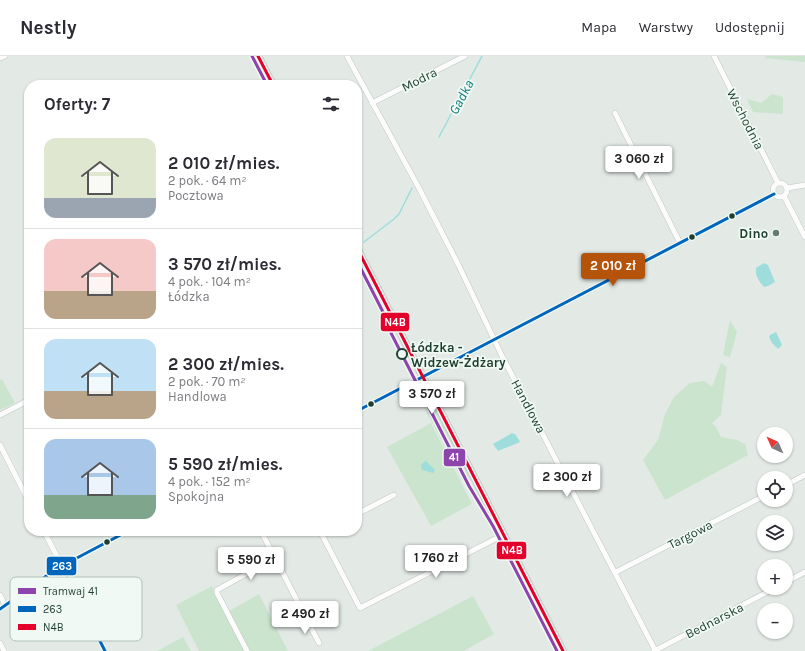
<!DOCTYPE html>
<html lang="pl">
<meta charset="utf-8">
<style>
body{margin:0;font-family:Karla,sans-serif;background:#f7f7f7;color:#2b2b33;height:100vh;display:flex;flex-direction:column;font-size:15px;white-space:nowrap}
*{box-sizing:border-box;margin:0}
p{font-size:13px;color:#7c7c81}
.icon{flex:none;width:22px;height:22px;fill:none;stroke:currentColor;stroke-width:2;stroke-linecap:round;stroke-linejoin:round}
.map{position:relative;flex:1;overflow:hidden}
.side{position:absolute;left:24px;top:24px;width:338px;height:456px;display:flex;flex-direction:column;background:#fff;border-radius:16px;box-shadow:0 1px 3px #0004}
.side>*{flex:none}
.needle{width:26px;rotate:315deg}
.tools{position:absolute;left:757px;top:371px;display:grid;gap:8px}
.tools a{display:grid;place-items:center;width:36px;height:36px;border-radius:50%;background:#fff;box-shadow:0 1px 3px #0004;font-size:20px}
.price{position:absolute;translate:-50% -34px;padding:0 9px;border-radius:4px;background:#fff;color:#222;font-size:13px;line-height:26px;filter:drop-shadow(0 1px 2px #0008)}
.price::after{content:'';position:absolute;left:50%;top:24px;width:12px;height:9px;margin-left:-6px;background:inherit;clip-path:polygon(0 0,100% 0,50% 100%)}
.price.current{background:#b45309;color:#fff}
ul{padding:0;list-style:none}
li{display:flex;align-items:center;gap:12px;height:100px;padding:0 20px}
li+li{border-top:1px solid #e1e1e2}
li span{display:grid;place-items:center;flex:none;width:112px;height:80px;border-radius:12px;color:#555}
li>.icon{margin-inline-start:auto}
span .icon{width:48px;height:48px;fill:#fffc;stroke-width:1}
li b{font-size:17px}
h2{display:flex;justify-content:space-between;align-items:center;height:48px;padding:0 20px;font-size:17px}
header{display:flex;align-items:center;gap:24px;box-sizing:border-box;height:56px;padding:0 20px;background:#fff;border-bottom:1px solid #e1e1e2}
header strong{font-size:19px}
nav{display:flex;gap:22px;margin-inline-start:auto;font-size:14px}
.map>svg:first-child{display:block}
.green{fill:#cae4ce}
.water{fill:#9edddc}
.lines{fill:none;stroke-linecap:round;stroke-linejoin:round}
.stream{stroke:#9edddc;stroke-width:1.5}
.minor-casing{stroke:#c0c7c3;stroke-width:6}
.major-casing{stroke:#bbc6c1;stroke-width:8}
.minor{stroke:#fbfcfb;stroke-width:5}
.major{stroke:#ccd6d2;stroke-width:7}
.bus-1-casing{stroke:#f0f9f3;stroke-width:6}
.bus-2-casing{stroke:#f0f9f3;stroke-width:6}
.bus-1{stroke:#0065bd;stroke-width:3}
.bus-2{stroke:#e4002b;stroke-width:3}
.tram-1-casing{stroke:#f0f9f3;stroke-width:6}
.tram-1{stroke:#8e44ad;stroke-width:3}
.bus-dot{fill:#1e3f30;stroke:#f0f9f3;stroke-width:1.5}
.poi-dot{fill:#637b70;stroke:#f0f9f3;stroke-width:1.5}
.stop-dot{fill:#f0f9f3;stroke:#1e3f30;stroke-width:2}
.labels{text-anchor:middle;stroke-width:3.5;stroke-linejoin:round;paint-order:stroke}
.street-label{font-size:13px;fill:#1e3f30;stroke:#f0f9f3}
.poi-label{font-size:13px;font-weight:bold;fill:#1e3f30;stroke:#f0f9f3;text-anchor:end}
.stop-label{font-size:13px;font-weight:bold;fill:#1e3f30;stroke:#f0f9f3;text-anchor:start}
.water-label{font-size:14px;font-style:italic;fill:#127c7b;stroke:#f0f9f3}
.key{fill:#f0f9f3;stroke:#b1c1b8;stroke-width:1}
.key-label{font-size:11px;fill:#1e3f30}
.line-badge{stroke:#f0f9f3;stroke-width:1.5}
.badge-label{font-size:11px;text-anchor:middle;font-weight:bold;fill:#fff}
</style>
<header>
<strong>Nestly</strong>
<nav><a>Mapa</a><a>Warstwy</a><a>Udostępnij</a></nav>
</header>
<div class="map">
<svg width="805" height="595" viewBox="0 0 805 595">
<rect width="100%" height="100%" fill="#e3eae6"/>
<g class="green">
<path d="M767 0H805V6L764 2Z"/>
<path d="M772 38 783 41V58L753 56 747 43 761 47Z"/>
<path d="M730 264 737 276 730 301 723 299Z"/>
<path d="M721 307 727 311 721 359 712 367 716 371 721 381 737 384 745 388 748 399 665 444 643 404 658 384 665 358 674 341 690 327 704 325 712 331Z"/>
<path d="M2 323 15 347 0 354V324Z"/>
<path d="M427 337 471 422 469 423 452 389 437 364 438 363 433 353 434 352 426 338Z"/>
<path d="M422 340 465 425 464 426 462 424 420 343Z"/>
<path d="M431 367 472 448 431 470 387 391Z"/>
<path d="M212 530 245 595H199L176 549Z"/>
<path d="M259 538 288 595H249L229 555Z"/>
<path d="M473 540 494 578 464 595H368Z"/>
<path d="M183 581 191 595H157Z"/>
</g>
<g class="water">
<path d="M764 207 768 209 775 226 768 230 764 231C759 225 755 220 756 212Z"/>
<path d="M776 276 782 289 778 293 772 287 769 281 770 279Z"/>
<path d="M512 377 516 379 520 386 498 395 493 388Z"/>
<path d="M425 405 427 406 435 414 433 417 422 414 421 409Z"/>
</g>
<g class="lines">
<g class="stream">
<path d="M439 81 482 0"/>
<path d="M364 186 394 163 399 158 412 132"/>
</g>
<defs>
<g id="minor">
<path d="M347 0 420 134 458 208 502 300 655 594"/>
<path d="M714 0 778 127"/>
<path d="M0 2 5 0"/>
<path d="M372 47 465 0"/>
<path d="M615 57 680 187"/>
<circle cx="780" cy="134" r="7"/>
<path d="M787 132 805 129"/>
<path d="M784 140 805 181"/>
<path d="M357 355 774 138"/>
<path d="M0 359 29 344"/>
<path d="M0 389 29 446"/>
<path d="M786 429 805 419"/>
<path d="M357 458 394 439"/>
<path d="M44 475 105 595"/>
<path d="M261 475 319 587"/>
<path d="M320 475 360 552 503 479"/>
<path d="M616 516 764 440"/>
<path d="M786 526 805 516"/>
<path d="M0 539 5 549"/>
<path d="M0 553 56 513 128 475"/>
<path d="M0 587 4 595"/>
<path d="M247 595 217 537V534L275 502"/>
<path d="M654 595 775 532"/>
</g>
<g id="major">
<path d="M258 0 273 29"/>
<path d="M357 192 563 595"/>
</g>
</defs>
<use href="#minor" class="minor-casing"/>
<use href="#major" class="major-casing"/>
<use href="#minor" class="minor"/>
<use href="#major" class="major"/>
<defs>
<g id="bus-1">
<path d="M357 355 774 138"/>
<path d="M62 510 105 595"/>
<path d="M0 553 56 513 128 475"/>
</g>
<g id="bus-2">
<path d="M258 0 273 29"/>
<path d="M357 192 563 595"/>
</g>
</defs>
<use href="#bus-1" class="bus-1-casing"/>
<use href="#bus-2" class="bus-2-casing"/>
<use href="#bus-1" class="bus-1"/>
<use href="#bus-2" class="bus-2"/>
<defs>
<g id="tram-1">
<path d="M252 0 267 29"/>
<path d="M357 205 384 258 391 277 469 430 493 470 557 595"/>
</g>
</defs>
<use href="#tram-1" class="tram-1-casing"/>
<use href="#tram-1" class="tram-1"/>
</g>
<g class="bus-dot">
<circle cx="732" cy="160" r="3.5"/>
<circle cx="692" cy="181" r="3.5"/>
<circle cx="371" cy="348" r="3.5"/>
<circle cx="107" cy="486" r="3.5"/>
</g>
<circle class="poi-dot" cx="776" cy="177" r="4"/>
<circle class="stop-dot" cx="402" cy="298" r="5"/>
<g class="labels">
<g class="street-label">
<text transform="translate(419 23) rotate(-27)" y="5">Modra</text>
<text transform="translate(746 63) rotate(63)" y="5">Wschodnia</text>
<text transform="translate(529 350) rotate(62)" y="5">Handlowa</text>
<text transform="translate(690 478) rotate(-27)" y="5">Targowa</text>
<text transform="translate(714 564) rotate(-27)" y="5">Bednarska</text>
</g>
<g class="poi-label">
<text x="768" y="182">Dino</text>
</g>
<g class="stop-label">
<text x="411" y="296">Łódzka -<tspan x="411" dy="15">Widzew-Żdżary</tspan></text>
</g>
<g class="water-label">
<text transform="translate(461 41) rotate(-62)" y="5">Gadka</text>
</g>
</g>
<rect x="10" y="521" width="132" height="64" rx="6" class="key"/>
<rect x="18" y="532" width="18" height="6" fill="#8e44ad"/>
<rect x="18" y="550" width="18" height="6" fill="#0065bd"/>
<rect x="18" y="568" width="18" height="6" fill="#e4002b"/>
<g class="key-label">
<text x="43" y="539">Tramwaj 41</text>
<text x="43" y="557">263</text>
<text x="43" y="575">N4B</text>
</g>
<g class="line-badge">
<rect x="380" y="256" width="30" height="20" rx="4" fill="#e4002b"/>
<rect x="443" y="392" width="23" height="19" rx="4" fill="#8e44ad"/>
<rect x="496" y="485" width="31" height="19" rx="4" fill="#e4002b"/>
<rect x="46" y="500" width="31" height="20" rx="4" fill="#0065bd"/>
</g>
<g class="badge-label">
<text x="395" y="270">N4B</text>
<text x="454" y="405">41</text>
<text x="512" y="498">N4B</text>
<text x="62" y="514">263</text>
</g>
</svg>
<div class="tools">
<a><svg class="needle" viewBox="-14 -14 28 28"><path d="M0-13l5 13h-10z" fill="#e53935"/><path d="M0 13l5-13h-10z" fill="#7c7c81"/></svg></a>
<a><svg class="icon" aria-label="locate" viewBox="0 0 24 24"><circle cx="12" cy="12" r="6"/><path d="M12 2v4M12 18v4M2 12h4M18 12h4"/></svg></a>
<a><svg class="icon" aria-label="layers" viewBox="0 0 24 24"><path d="M12 4l9 5-9 5-9-5zM3 14l9 5 9-5"/></svg></a>
<a>+</a>
<a>−</a>
</div>
<b class="price" style="left:639px;top:124px">3 060 zł</b>
<b class="price current" style="left:613px;top:231px">2 010 zł</b>
<b class="price" style="left:432px;top:359px">3 570 zł</b>
<b class="price" style="left:567px;top:442px">2 300 zł</b>
<b class="price" style="left:436px;top:523px">1 760 zł</b>
<b class="price" style="left:251px;top:525px">5 590 zł</b>
<b class="price" style="left:305px;top:579px">2 490 zł</b>
<section class="side">
<h2>Oferty: 7<svg class="icon" aria-label="filters" viewBox="0 0 24 24"><path d="M4 7h16M4 17h16"/><circle cx="9" cy="7" r="2"/><circle cx="15" cy="17" r="2"/></svg></h2>
<ul>
<li><span style="background:linear-gradient(#dfe7d0 75%,#9aa5b1 0)"><svg class="icon" aria-label="home" viewBox="0 0 24 24"><path d="M3 11l9-7 9 7M6 9v11h12V9"/></svg></span><div><b>2 010 zł/mies.</b><p>2 pok. · 64 m²</p><p>Pocztowa</p></div></li>
<li><span style="background:linear-gradient(#f6c9c9 65%,#b9a48a 0)"><svg class="icon" aria-label="home" viewBox="0 0 24 24"><path d="M3 11l9-7 9 7M6 9v11h12V9"/></svg></span><div><b>3 570 zł/mies.</b><p>4 pok. · 104 m²</p><p>Łódzka</p></div></li>
<li><span style="background:linear-gradient(#bfe0f5 65%,#b9a48a 0)"><svg class="icon" aria-label="home" viewBox="0 0 24 24"><path d="M3 11l9-7 9 7M6 9v11h12V9"/></svg></span><div><b>2 300 zł/mies.</b><p>2 pok. · 70 m²</p><p>Handlowa</p></div></li>
<li><span style="background:linear-gradient(#a9c7e8 70%,#7fa58c 0)"><svg class="icon" aria-label="home" viewBox="0 0 24 24"><path d="M3 11l9-7 9 7M6 9v11h12V9"/></svg></span><div><b>5 590 zł/mies.</b><p>4 pok. · 152 m²</p><p>Spokojna</p></div></li>
</ul>
</section>
</div>
